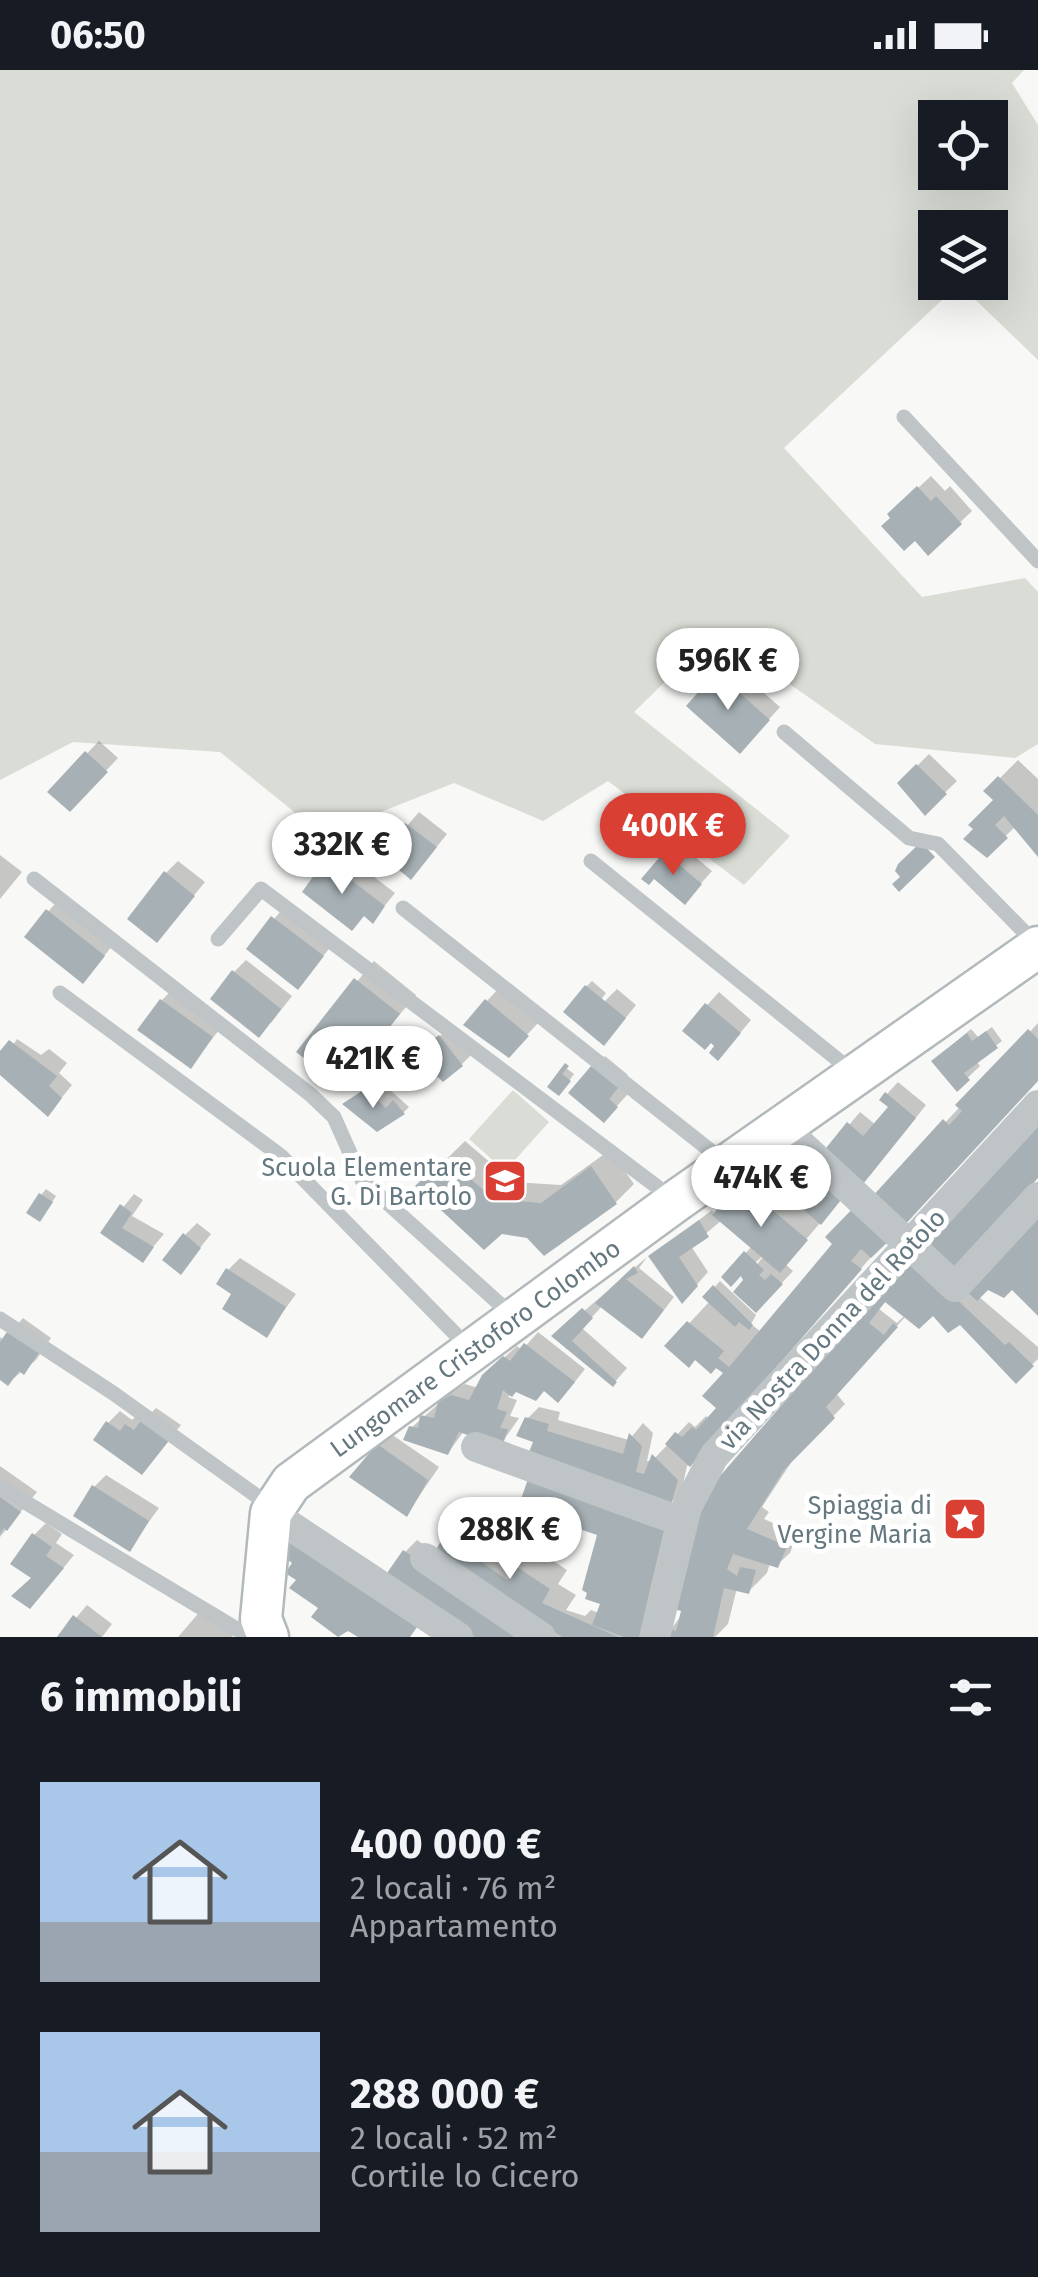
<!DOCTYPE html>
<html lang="it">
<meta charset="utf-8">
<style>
body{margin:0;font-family:"Fira Sans",sans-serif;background:#20242c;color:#f1f3f6;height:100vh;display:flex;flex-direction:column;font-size:38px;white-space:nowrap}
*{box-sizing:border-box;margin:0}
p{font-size:32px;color:#9ea1a6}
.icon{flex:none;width:55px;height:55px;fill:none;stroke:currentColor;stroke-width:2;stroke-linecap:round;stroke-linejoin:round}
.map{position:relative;height:1567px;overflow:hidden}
.drawer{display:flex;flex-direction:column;background:#171b24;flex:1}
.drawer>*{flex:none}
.tools{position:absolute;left:918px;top:30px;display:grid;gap:20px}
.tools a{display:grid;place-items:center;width:90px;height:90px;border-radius:0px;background:#171b24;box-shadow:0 10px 40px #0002;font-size:50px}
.price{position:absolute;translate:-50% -85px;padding:0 22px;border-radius:35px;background:#fff;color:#222;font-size:32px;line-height:65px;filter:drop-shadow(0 2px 5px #0008)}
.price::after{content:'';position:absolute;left:50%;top:60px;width:30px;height:22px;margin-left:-15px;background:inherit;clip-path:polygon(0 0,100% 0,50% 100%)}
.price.selected{background:#da3f34;color:#fff}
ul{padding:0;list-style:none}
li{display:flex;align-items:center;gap:30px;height:250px;padding:0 40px}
li span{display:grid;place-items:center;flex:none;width:280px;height:200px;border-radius:0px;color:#555}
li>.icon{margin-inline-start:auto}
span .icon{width:120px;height:120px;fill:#fffc;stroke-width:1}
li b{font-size:42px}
h2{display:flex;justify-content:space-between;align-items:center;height:120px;padding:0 40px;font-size:42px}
.status{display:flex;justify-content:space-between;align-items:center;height:70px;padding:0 50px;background:#171b24;direction:ltr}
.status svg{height:28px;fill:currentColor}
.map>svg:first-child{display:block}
.green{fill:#d9ddd5;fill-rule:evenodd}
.shadow{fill:#0003;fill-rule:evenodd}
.building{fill:#a7b1b5}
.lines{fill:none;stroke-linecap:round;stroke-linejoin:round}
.secondary-casing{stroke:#b2b9bc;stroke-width:45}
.service{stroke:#bfc5c7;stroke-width:15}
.minor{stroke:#bfc5c7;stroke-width:30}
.secondary{stroke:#fff;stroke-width:40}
.labels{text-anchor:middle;stroke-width:10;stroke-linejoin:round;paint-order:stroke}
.poi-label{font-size:25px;fill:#65787f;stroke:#fff;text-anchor:end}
.street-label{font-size:25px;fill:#65787f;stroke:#fff}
</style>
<div class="status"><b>06:50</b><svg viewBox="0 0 49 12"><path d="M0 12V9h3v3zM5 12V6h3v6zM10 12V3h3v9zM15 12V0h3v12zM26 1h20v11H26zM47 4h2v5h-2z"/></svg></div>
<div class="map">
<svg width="1038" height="1567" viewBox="0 0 1038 1567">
<rect width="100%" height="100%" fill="#f8f8f6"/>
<g class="green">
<path d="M0 0H1024L1012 13 1038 55V290L959 214 784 378 922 527 1025 508 1038 522V674L1015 688 875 674 716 562 634 642 790 766 744 815 608 711 543 751 454 713 323 765 220 682 73 672 0 710ZM935 48H990V102H935ZM935 158H990V212H935Z"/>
<path d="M513 1020 549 1052 505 1101 469 1069Z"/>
</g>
<g class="shadow">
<path d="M931 406 945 421 950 416 972 441 929 482 890 444Z"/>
<path d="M723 599 734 609 740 602 748 609 741 616 751 624 757 617 780 637 752 668 689 636Z"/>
<path d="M99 671 118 688 70 739 51 721Z"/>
<path d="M929 684 957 711 925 742 900 713Z"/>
<path d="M1018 690 1038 709V782L1016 756 986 785 996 730 987 721Z"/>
<path d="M419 742 447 764 423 794 383 784Z"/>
<path d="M677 772 712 801 696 819 666 784Z"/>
<path d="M339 780 395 823 373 850 327 792Z"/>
<path d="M0 785 22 802 0 829Z"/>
<path d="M178 791 205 812 157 870 166 803Z"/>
<path d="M60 828 115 872 95 898 27 866Z"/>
<path d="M285 836 334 873 298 916 249 879Z"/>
<path d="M246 890 292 926 271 953 234 902Z"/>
<path d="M374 891 416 925 341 1015 299 982Z"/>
<path d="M592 911 606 923 600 931 603 933 617 919 636 935 616 960 586 917Z"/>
<path d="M174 918 224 954 191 995 162 930Z"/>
<path d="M498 919 539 952 509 984 487 931Z"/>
<path d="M719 922 751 950 730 975 717 976 685 960Z"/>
<path d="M1038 953V1008L872 1186 687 1396 681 1423 669 1435 537 1370 527 1349 539 1337 560 1342 558 1350 629 1370 643 1353 653 1363 647 1391H652L689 1352 695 1357 706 1346 709 1349 731 1326 726 1303 668 1276 710 1231 706 1227 720 1211 756 1245 751 1254 761 1262 872 1131Z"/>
<path d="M452 955 474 982 462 994 444 1008 422 996 408 1007 400 1003Z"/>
<path d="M992 957 1002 971 976 991 980 996 957 1018 946 980 971 959 978 967Z"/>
<path d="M17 969 41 985 49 979 67 993 59 1003 72 1015 59 1031 0 996Z"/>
<path d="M605 986 628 1005 619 1016 628 1024 604 1050 593 998Z"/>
<path d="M566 998 574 1004 564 1018 550 1017Z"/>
<path d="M378 1009 409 1037 404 1042 397 1046 346 1034Z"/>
<path d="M898 1012 926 1035 871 1104 859 1116 855 1112 785 1194 793 1201 768 1228 736 1222 765 1184 731 1214 724 1207 752 1176 722 1150 691 1176 708 1202 694 1218 651 1187 712 1140 715 1145 747 1111 753 1116 798 1079 823 1086 860 1042 876 1055 892 1037 887 1024Z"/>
<path d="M465 1071 513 1112 561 1115 610 1080 634 1114 616 1132 528 1165 419 1116Z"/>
<path d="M1038 1105 964 1191 1038 1142V1242L1011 1217H988L978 1226 1038 1277V1289L1016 1310 961 1252 933 1243 906 1246 836 1323 845 1334 796 1385 762 1437 769 1442 764 1449 797 1464 790 1483 777 1495 770 1493 767 1503 749 1521 737 1518 728 1554 715 1567H665L684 1542 841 1265ZM887 1230 905 1245 897 1253 879 1239Z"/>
<path d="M46 1119 56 1126 45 1144 41 1125Z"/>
<path d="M134 1124 143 1130 132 1146 164 1164 142 1190 103 1162Z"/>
<path d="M197 1153 211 1164 181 1202 185 1165Z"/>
<path d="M647 1187 639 1198 674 1227 654 1253 642 1265 603 1235 582 1258 627 1298 613 1314 555 1266Z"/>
<path d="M240 1188 296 1224 266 1265 228 1200Z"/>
<path d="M23 1248 51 1268 36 1290 8 1313 0 1307V1267L4 1270Z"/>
<path d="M538 1262 585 1299 570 1318H545L527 1327 517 1319 508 1327 517 1330 510 1346 519 1348 501 1374 464 1361 448 1383 411 1358 453 1321 465 1314 478 1318 497 1294 517 1276 522 1280Z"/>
<path d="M156 1338 181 1355 153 1390 108 1353 120 1341 132 1350 139 1343 146 1348Z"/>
<path d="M391 1364 439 1397 407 1444 379 1376Z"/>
<path d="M0 1396 37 1422 0 1467Z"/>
<path d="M106 1405 159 1438 129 1479 94 1417Z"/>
<path d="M476 1431 511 1454 500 1474 525 1492 537 1480 567 1500 558 1514 576 1525 566 1540 585 1546 591 1540 599 1543 603 1533 588 1527 675 1448 646 1567H478L405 1482 417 1470 437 1483 457 1449Z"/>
<path d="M46 1453 62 1464 56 1473 74 1485 42 1524 34 1508V1465Z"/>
<path d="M87 1535 112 1554 102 1567H60Z"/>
<path d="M203 1538 237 1560 232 1567H178Z"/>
</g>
<g class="building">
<path d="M917 416 931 431 936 426 962 454 928 486 915 471 904 481 881 456 890 448 887 444Z"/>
<path d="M716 602 770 650 740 684 686 636Z"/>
<path d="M85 681 108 702 70 742 47 722Z"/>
<path d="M916 694 947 724 925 746 897 713Z"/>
<path d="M998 706 1038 745V787L1004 746 995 755 1008 768 987 788 963 769 973 759 968 755 993 730 983 721Z"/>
<path d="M405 753 437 777 411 810 380 784Z"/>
<path d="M921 772 935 787 899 822 892 814 900 807 895 801 898 794Z"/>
<path d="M664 782 702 814 685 835 654 809 649 815 641 809Z"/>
<path d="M325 790 385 836 373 854 364 846 352 861 302 822Z"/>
<path d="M164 801 195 826 157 873 127 849Z"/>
<path d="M46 839 105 886 83 914 24 867Z"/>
<path d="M271 846 324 886 298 920 246 879Z"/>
<path d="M232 900 281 939 259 968 210 929Z"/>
<path d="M354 908 400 944 341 1018 296 982Z"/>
<path d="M585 915 626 948 604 976 563 942Z"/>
<path d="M160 929 213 967 191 999 137 960Z"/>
<path d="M485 929 529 966 509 988 463 955Z"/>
<path d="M705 933 741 963 718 991 709 983 714 976 711 973 705 980 682 961Z"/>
<path d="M1028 959 1038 969V1011L901 1159 870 1129 943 1049 949 1055 962 1041 955 1035Z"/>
<path d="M986 961 998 978 964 1003 970 1010 957 1022 931 991 967 963 972 971Z"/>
<path d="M439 965 463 996 443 1012 438 1007 431 1011 422 999 408 1010 405 1005 399 1009 395 1004 399 997Z"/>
<path d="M9 970 57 1006 49 1016 62 1028 48 1047 0 1005V981Z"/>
<path d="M565 993 569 996 562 1004 571 1011 559 1026 547 1017Z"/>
<path d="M591 996 618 1018 609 1029 618 1037 604 1053 568 1023Z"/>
<path d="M365 1019 386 1038 393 1030 405 1044 377 1062 342 1034Z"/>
<path d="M885 1022 916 1048 859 1119 822 1083 847 1052 863 1066 888 1037 879 1030Z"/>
<path d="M1038 1047V1108L952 1206 917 1179Z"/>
<path d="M791 1083 845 1125 821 1155 764 1105Z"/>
<path d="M445 1087 494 1129 541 1133 591 1096 617 1134 544 1186 527 1168 502 1164 484 1180 415 1116Z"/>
<path d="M747 1119 808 1170 780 1203 712 1145 727 1128 734 1134Z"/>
<path d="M39 1123 53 1132 40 1152 26 1143Z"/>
<path d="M861 1130 897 1163 871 1188 861 1179 851 1191 862 1199 690 1397 665 1374 675 1362 682 1367 692 1357 696 1360 716 1338 702 1326 723 1303 716 1298 711 1304 695 1290 689 1298 664 1276 687 1251 724 1281 718 1288 729 1297 832 1174 825 1167Z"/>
<path d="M120 1134 132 1143 122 1158 154 1177 143 1193 100 1163Z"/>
<path d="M1038 1148V1246L1012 1220 1004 1228 988 1220 977 1231 963 1218Z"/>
<path d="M699 1150 709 1167 679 1187 698 1216 682 1234 648 1186Z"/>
<path d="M183 1163 201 1178 181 1205 162 1190Z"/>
<path d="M744 1181 764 1200 759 1205 765 1210 771 1204 783 1214 756 1243 733 1222 743 1210 741 1206 731 1217 721 1207Z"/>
<path d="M911 1186 1005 1275 1009 1272 1034 1296 1016 1314 960 1255 948 1263 933 1246 919 1259 885 1232 869 1253 884 1265 893 1253 898 1257 826 1337 835 1348 784 1400 747 1459 787 1476 778 1498 733 1484 727 1499 737 1506 740 1497 756 1500 749 1524 724 1518 713 1567H662L665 1558 676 1561 681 1541 670 1538 707 1421Z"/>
<path d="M634 1196 638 1203 626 1209 664 1240 642 1269 595 1233Z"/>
<path d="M226 1198 286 1237 267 1268 222 1239 231 1224 216 1214Z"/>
<path d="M713 1215 753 1255 749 1260 739 1252 735 1257 702 1227Z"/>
<path d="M582 1238 593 1248 572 1271 617 1312 613 1317 551 1266Z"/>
<path d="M9 1259 40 1281 24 1305 19 1301 8 1316 0 1310V1272Z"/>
<path d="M524 1273 575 1312 558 1333 544 1321 536 1331 516 1322 512 1327 503 1320 497 1339 507 1342 500 1358 508 1359 502 1377 459 1362 448 1385 403 1370 409 1356 418 1358 420 1345 434 1348 438 1332 451 1325 469 1330 482 1305 503 1286 510 1291Z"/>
<path d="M525 1347 549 1354 547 1361 623 1384 629 1363 642 1376 636 1402 644 1404 652 1384 678 1410 670 1438 527 1387 533 1372 516 1366Z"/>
<path d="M142 1349 171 1368 142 1405 93 1370 106 1351 120 1361 125 1354 134 1360Z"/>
<path d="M377 1374 428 1410 407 1447 349 1407Z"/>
<path d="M529 1406 664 1460 639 1567H624L592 1555 600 1534 585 1529 587 1523 582 1520 597 1465 518 1438Z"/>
<path d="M92 1415 149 1451 130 1482 73 1446Z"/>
<path d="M0 1427 21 1442 7 1461 4 1458 0 1464Z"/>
<path d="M455 1448 494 1473 483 1493 507 1510 517 1497 550 1519 542 1533 618 1567H562L435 1481Z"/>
<path d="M32 1463 52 1477 46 1486 64 1498 30 1539 11 1526 31 1508 10 1494Z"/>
<path d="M294 1464 420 1553 410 1567H358L348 1561 338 1567 311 1547 318 1538 289 1518 296 1510 285 1503 292 1493 283 1486 284 1478Z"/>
<path d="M403 1480 428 1497 532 1567H474L387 1503Z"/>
<path d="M73 1545 102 1567H57Z"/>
</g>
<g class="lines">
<defs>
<path id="secondary" d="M268 1567 261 1549 271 1443 291 1413 676 1131 1038 877"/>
</defs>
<use href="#secondary" class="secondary-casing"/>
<g class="service">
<path d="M904 347 1038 491"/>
<path d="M784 662 909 768 938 774 1038 876"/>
<path d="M591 791 853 1002"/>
<path d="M34 809 311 1025 334 1047 362 1110 513 1246"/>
<path d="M403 838 726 1093"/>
<path d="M218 869 261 819 672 1128"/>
<path d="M60 923 281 1086 471 1280"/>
<path d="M0 1249 113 1323 272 1437"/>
<path d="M0 1417 250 1567"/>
</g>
<g class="minor">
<path d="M782 1057 955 1217 1038 1127"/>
<path d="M476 1377 683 1452"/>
<path d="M271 1443 458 1567"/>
<path d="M425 1488 541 1567"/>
<path d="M655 1567 687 1437 714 1386 1038 1035"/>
</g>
<use href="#secondary" class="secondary"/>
</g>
<defs>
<symbol id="school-square" viewBox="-11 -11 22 22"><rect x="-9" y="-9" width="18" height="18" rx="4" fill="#da3f34" stroke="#fff"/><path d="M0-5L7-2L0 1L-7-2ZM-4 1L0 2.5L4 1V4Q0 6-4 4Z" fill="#fff"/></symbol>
<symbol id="sight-square" viewBox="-11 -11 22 22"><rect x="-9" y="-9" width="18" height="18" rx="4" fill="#da3f34" stroke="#fff"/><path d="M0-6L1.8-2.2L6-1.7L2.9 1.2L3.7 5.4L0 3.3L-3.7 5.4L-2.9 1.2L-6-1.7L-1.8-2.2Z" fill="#fff"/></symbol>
</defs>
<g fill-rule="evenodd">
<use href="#school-square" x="480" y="1086" width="50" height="50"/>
<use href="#sight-square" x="940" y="1424" width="50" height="50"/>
</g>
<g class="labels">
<g class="poi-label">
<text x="472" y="1106">Scuola Elementare<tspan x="472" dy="29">G. Di Bartolo</tspan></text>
<text x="932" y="1444">Spiaggia di<tspan x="932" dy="29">Vergine Maria</tspan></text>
</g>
<g class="street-label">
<text transform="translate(832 1259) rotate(-47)" y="9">via Nostra Donna del Rotolo</text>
<text transform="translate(475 1278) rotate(-36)" y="9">Lungomare Cristoforo Colombo</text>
</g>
</g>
</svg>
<div class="tools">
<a><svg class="icon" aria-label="locate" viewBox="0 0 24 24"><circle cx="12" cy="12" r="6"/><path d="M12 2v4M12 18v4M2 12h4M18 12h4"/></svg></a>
<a><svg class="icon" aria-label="layers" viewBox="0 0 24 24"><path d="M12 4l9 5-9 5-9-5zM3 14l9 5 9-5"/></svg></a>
</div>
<b class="price" style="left:728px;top:643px">596K €</b>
<b class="price selected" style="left:673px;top:808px">400K €</b>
<b class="price" style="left:342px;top:827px">332K €</b>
<b class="price" style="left:373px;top:1041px">421K €</b>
<b class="price" style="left:761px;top:1160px">474K €</b>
<b class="price" style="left:510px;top:1512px">288K €</b>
</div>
<section class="drawer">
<h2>6 immobili<svg class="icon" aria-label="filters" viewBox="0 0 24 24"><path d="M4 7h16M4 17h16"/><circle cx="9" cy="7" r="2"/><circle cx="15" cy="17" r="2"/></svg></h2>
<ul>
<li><span style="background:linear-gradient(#a9c7e8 70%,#9aa5b1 0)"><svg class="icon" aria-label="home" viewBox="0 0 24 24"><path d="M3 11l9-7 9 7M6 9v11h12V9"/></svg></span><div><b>400 000 €</b><p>2 locali · 76 m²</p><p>Appartamento</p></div></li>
<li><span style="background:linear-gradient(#a9c7e8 60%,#9aa5b1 0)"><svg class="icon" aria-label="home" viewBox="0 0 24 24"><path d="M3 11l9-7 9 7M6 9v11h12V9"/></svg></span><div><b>288 000 €</b><p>2 locali · 52 m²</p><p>Cortile lo Cicero</p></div></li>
</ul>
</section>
